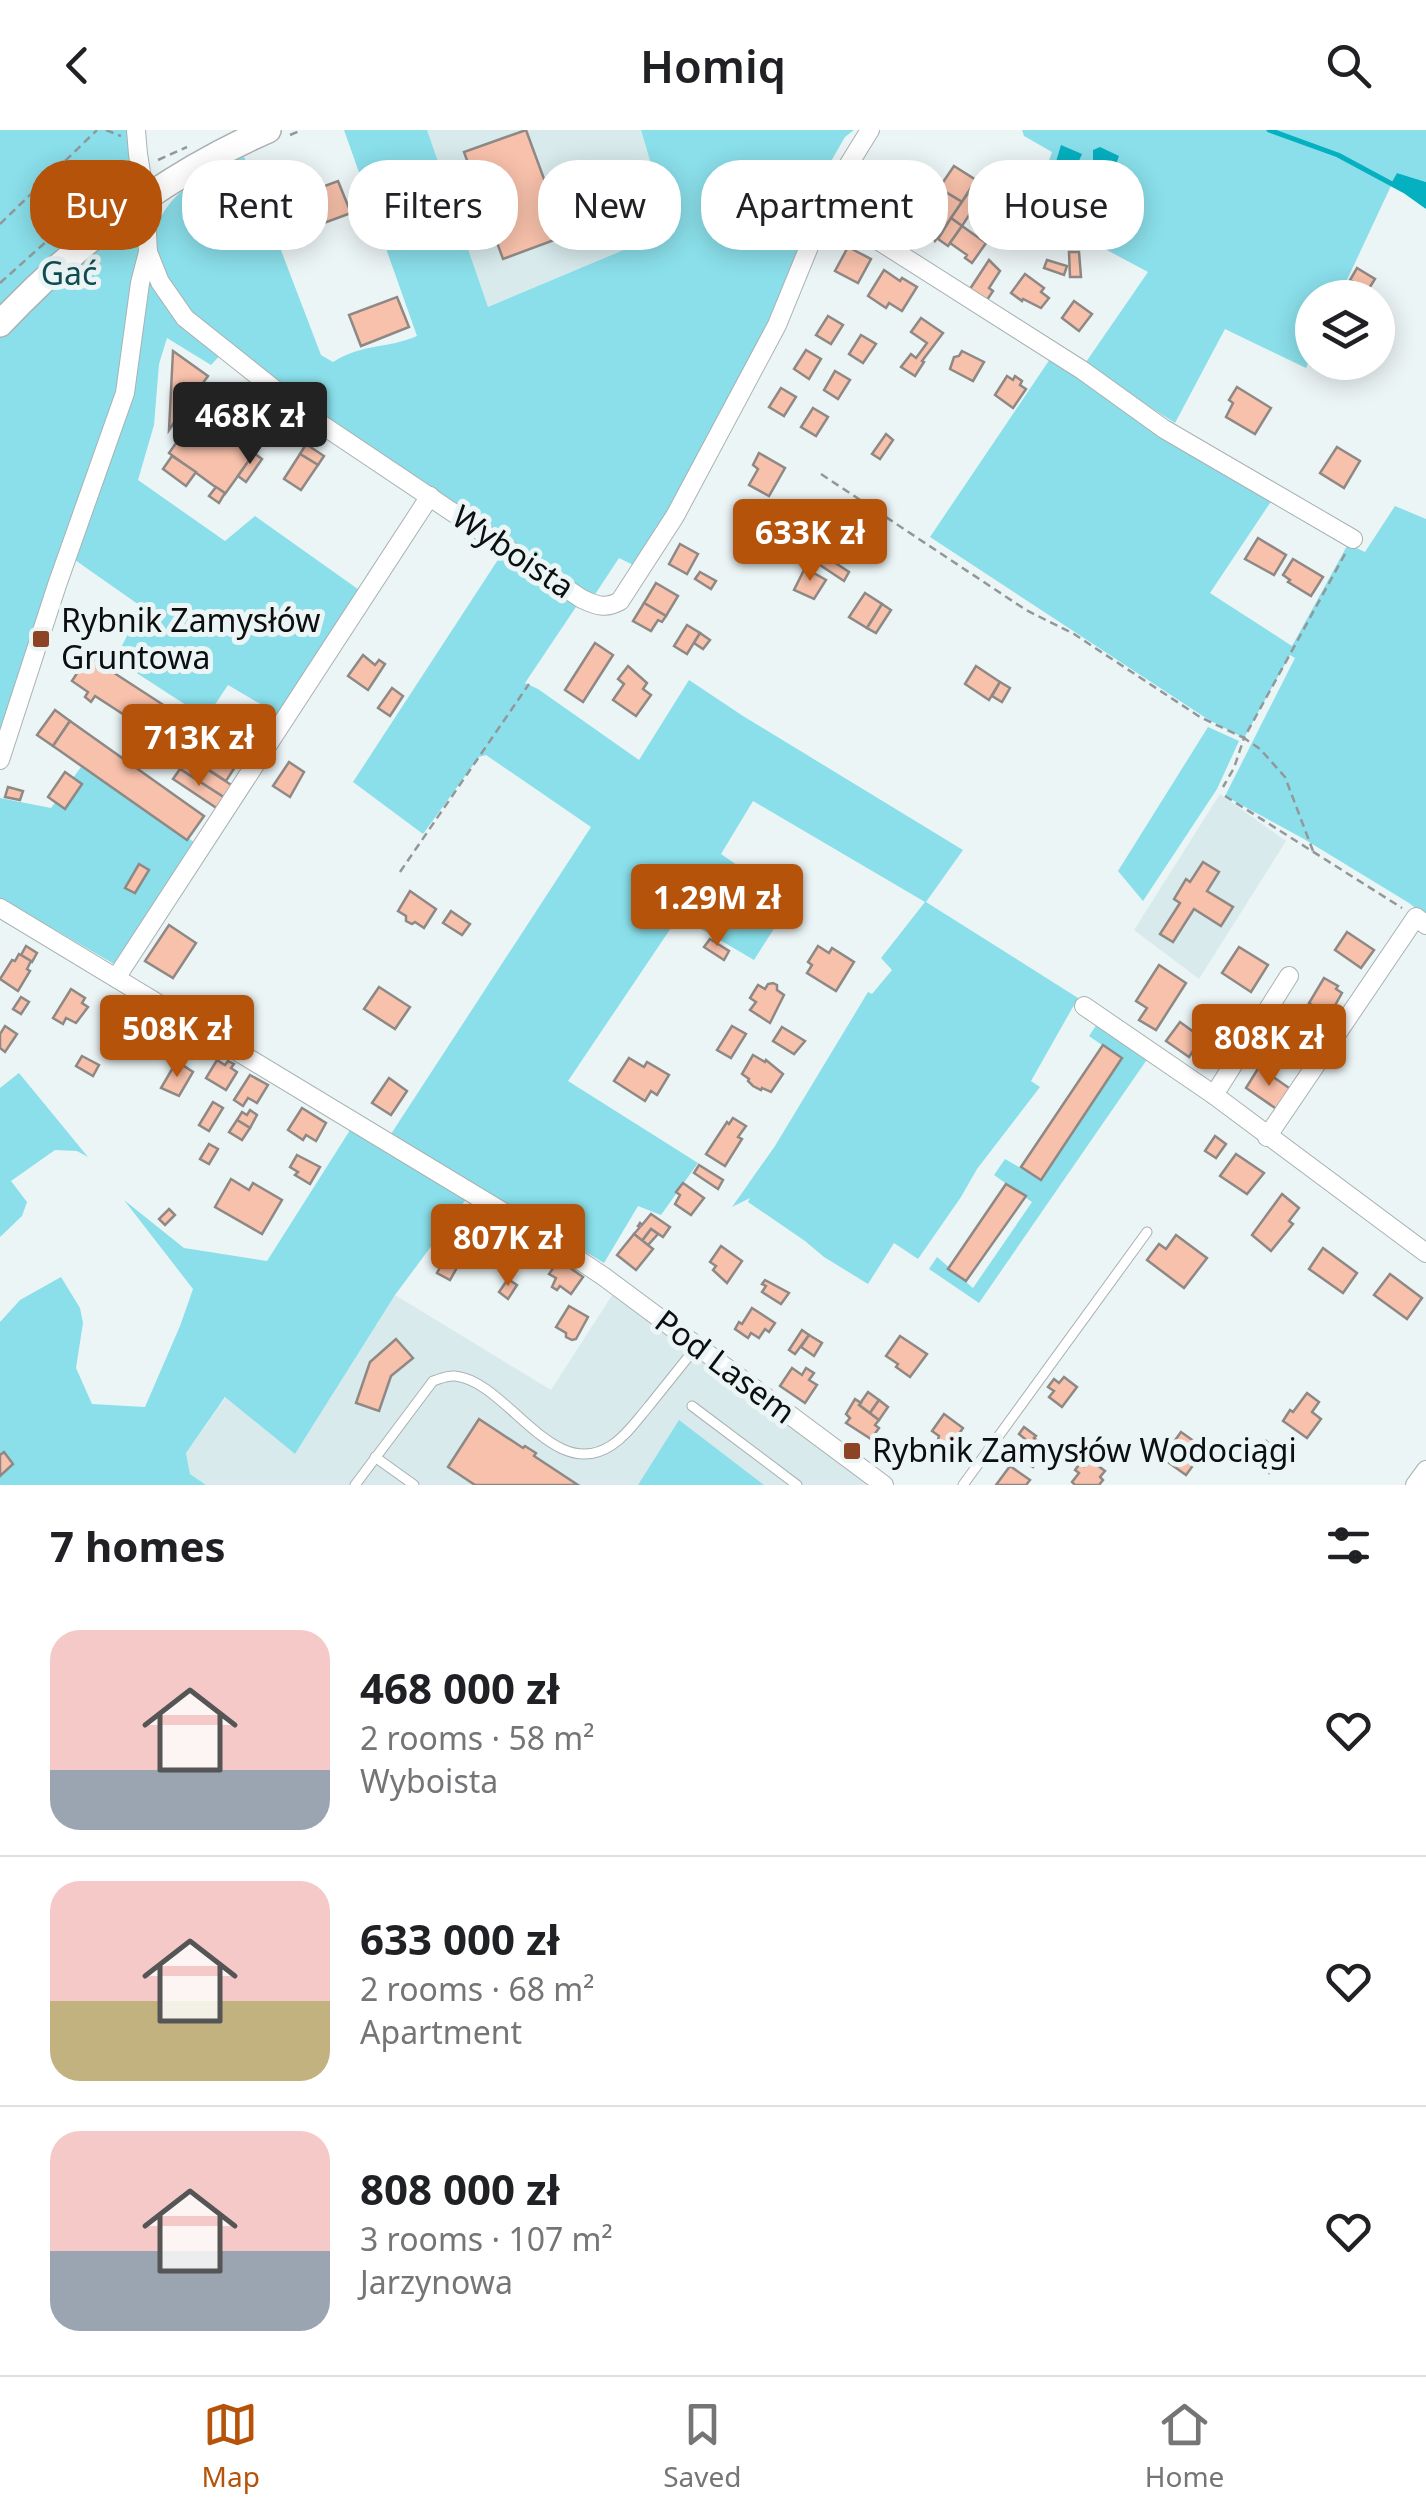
<!DOCTYPE html>
<meta charset="utf-8">
<style>
body{margin:0;font-family:"Noto Sans",sans-serif;background:#f6f6f6;color:#202124;height:100vh;display:flex;flex-direction:column;font-size:38px;white-space:nowrap}
*{box-sizing:border-box;margin:0}
p{font-size:32px;color:#757577}
.icon{flex:none;width:55px;height:55px;fill:none;stroke:currentColor;stroke-width:2;stroke-linecap:round;stroke-linejoin:round}
.map{position:relative;height:1355px;overflow:hidden}
.drawer{display:flex;flex-direction:column;background:#fff;flex:1}
.drawer>*{flex:none}
.hud{position:absolute;left:30px;top:30px;width:1368px;height:90px;display:flex;gap:20px}
.tools{position:absolute;left:1295px;top:150px;display:grid;gap:20px}
.tools a{display:grid;place-items:center;width:100px;height:100px;border-radius:50%;background:#fff;box-shadow:0 5px 25px #0003;font-size:50px}
.price{position:absolute;translate:-50% -85px;padding:0 22px;border-radius:10px;background:#b45309;color:#fff;font-size:32px;line-height:65px;filter:drop-shadow(0 2px 5px #0008)}
.price::after{content:'';position:absolute;left:50%;top:60px;width:30px;height:22px;margin-left:-15px;background:inherit;clip-path:polygon(0 0,100% 0,50% 100%)}
.price.selected{background:#222;color:#fff}
ul{padding:0;list-style:none}
li{display:flex;align-items:center;gap:30px;height:250px;padding:0 50px}
li+li{border-top:2px solid #e0e0e0}
li span{display:grid;place-items:center;flex:none;width:280px;height:200px;border-radius:30px;color:#555}
li>.icon{margin-inline-start:auto}
span .icon{width:120px;height:120px;fill:#fffc;stroke-width:1}
li b{font-size:42px}
h2{display:flex;justify-content:space-between;align-items:center;height:120px;padding:0 50px;font-size:42px}
.pill{padding:0 35px;border-radius:40px;background:#fff;box-shadow:0 5px 25px #0003;font-size:35px;line-height:90px}
.pill.selected{background:#b45309;color:#fff}
header{display:flex;justify-content:space-between;align-items:center;height:130px;padding:0 50px;background:#fff;font-size:45px;font-weight:600}
.dock{display:flex;justify-content:space-around;align-items:center;height:140px;border-top:2px solid #e0e0e0;background:#fff;font-size:28px;color:#757577}
.dock a{display:grid;justify-items:center;gap:5px}
.dock .selected{color:#b45309}
.map>svg:first-child{display:block}
.built{fill:#d8eaec}
.green{fill:#8adfea}
.water{fill:#05b0c0}
.lines{fill:none;stroke-linecap:round;stroke-linejoin:round}
.stream{stroke:#05b0c0;stroke-width:5}
.building{fill:#f8c1ab;stroke:#8f8986;stroke-width:2.5}
.lane-casing{stroke:#a9b1b2;stroke-width:11}
.street-casing{stroke:#a9b1b2;stroke-width:20}
.secondary-casing{stroke:#a9b1b2;stroke-width:28}
.path{stroke:#929899;stroke-width:2.5;stroke-dasharray:8 5;stroke-linecap:butt}
.lane{stroke:#fff;stroke-width:9}
.street{stroke:#fff;stroke-width:18}
.secondary{stroke:#fff;stroke-width:25}
.poi-dot{fill:#8d4424;stroke:#ecf5f6;stroke-width:4}
.labels{text-anchor:middle;stroke-width:10;stroke-linejoin:round;paint-order:stroke}
.park-label{font-size:32px;fill:#104c53;stroke:#ecf5f6}
.street-label{font-size:32px;fill:#0c0f0f;stroke:#ecf5f6}
.poi-label{font-size:32px;fill:#0c0f0f;stroke:#ecf5f6;text-anchor:start}
</style>
<header><svg class="icon" aria-label="back" viewBox="0 0 24 24"><path d="M15 5l-7 7 7 7"/></svg>Homiq<svg class="icon" aria-label="search" viewBox="0 0 24 24"><circle cx="10" cy="10" r="6"/><path d="M15 15l6 6"/></svg></header>
<div class="map">
<svg width="1426" height="1355" viewBox="0 0 1426 1355">
<rect width="100%" height="100%" fill="#ecf5f6"/>
<g class="built">
<path d="M426 0H641L666 85 652 108 488 177Z"/>
<path d="M1220 664 1286 711 1199 849 1134 800Z"/>
<path d="M618 1156 869 1355H206L190 1344 186 1323 226 1267 295 1324 395 1165 551 1260Z"/>
</g>
<g class="green">
<path d="M0 0H130L141 138 159 131C157 120 153 108 156 98 169 60 210 40 244 27L253 47 321 225 333 232C363 213 387 219 417 206L344 0H427L488 177 652 108 666 85 641 0H854L845 7 815 59 839 72 915 125 815 83 771 187 727 280 637 437 619 428 594 466 429 361 229 216 211 235 167 208 159 234 154 295 138 350 225 411 255 386 362 462 281 586 228 555 206 588 115 529 142 477 75 430 73 421 0 632Z"/>
<path d="M1022 0H1426V52L1397 43 1339 167 1312 168V224L1306 238 1225 199 1175 293 1084 235 1148 142 1032 80 1052 22 1024 6Z"/>
<path d="M1050 229 1140 291 1272 370 1210 463 1292 516 1348 414 1365 422 1395 376 1426 389V786L1409 773 1304 709 1225 666 1295 528 1290 525 1244 608 1209 590 930 407Z"/>
<path d="M503 422 578 474 525 553 538 559 639 630 689 550 743 586 963 720 926 772 1078 868 1031 951 1040 957 977 1039 961 1067 918 1129 894 1113 868 1154 824 1127 805 1111 748 1072 750 1068 732 1077 775 1016 868 862 872 864 892 840 881 828 925 772 753 671 721 724 791 772 754 830 679 786 568 951 698 1033 661 1085 638 1076 604 1133 391 1004 591 697 486 625 479 627 423 704 353 652Z"/>
<path d="M1208 597 1239 611 1217 659 1143 771 1118 741Z"/>
<path d="M81 637 197 714 138 804 114 834 0 768V668L51 678Z"/>
<path d="M1097 894 1148 928 979 1173 929 1139 937 1127 973 1158 1032 1072 994 1045 1005 1029 1042 1050 1122 929 1089 906Z"/>
<path d="M19 943 88 1027 77 1021 55 1020 11 1051 27 1072 22 1086 0 1107V958Z"/>
<path d="M352 997 467 1068 395 1165 295 1324 225 1267 186 1323 190 1344 206 1355H0V1192L20 1170 61 1147 80 1178 83 1193 76 1238 92 1274 145 1277 180 1196 193 1159 124 1070 184 1118 267 1131Z"/>
<path d="M679 1290 764 1355H638Z"/>
</g>
<g class="water">
<path d="M1061 15 1082 24 1060 74 1046 65Z"/>
<path d="M1100 17 1119 26 1110 51 1093 47V20Z"/>
<path d="M1397 43 1426 52V74L1392 52Z"/>
</g>
<g class="lines">
<path class="stream" d="M1269 0 1338 25 1405 61 1426 76"/>
</g>
<g class="building">
<path d="M526 0 565 106 503 129 464 22Z"/>
<path d="M907 35 923 46 909 67 892 57Z"/>
<path d="M954 36 976 50 962 72 939 58Z"/>
<path d="M976 50 988 58 979 70 968 63Z"/>
<path d="M338 51 351 83 316 96 303 64Z"/>
<path d="M939 58 962 72 942 102 920 87Z"/>
<path d="M968 63 979 70 962 96 951 88Z"/>
<path d="M951 88 962 96 948 116 938 109Z"/>
<path d="M927 92 942 102 935 111 933 107 923 100Z"/>
<path d="M962 96 986 113 972 133 965 128 967 125 950 113Z"/>
<path d="M848 117 871 129 858 153 835 141Z"/>
<path d="M1069 122H1079L1081 147H1070Z"/>
<path d="M989 130 1000 141 989 158 993 161 987 170 970 159Z"/>
<path d="M1047 130 1067 136 1064 145 1044 138Z"/>
<path d="M1357 138 1375 149 1368 160 1350 150Z"/>
<path d="M884 140 900 151 902 148 917 157 902 181 889 173 886 178 868 166Z"/>
<path d="M1025 144 1044 158 1041 162 1049 168 1041 178 1023 169 1022 171 1011 163Z"/>
<path d="M397 167 409 197 361 216 349 185Z"/>
<path d="M1074 171 1092 184 1079 201 1062 188Z"/>
<path d="M828 186 843 195 831 214 816 205Z"/>
<path d="M921 188 943 203 922 231 924 232 915 246 901 237 911 224 916 228 927 213 911 202Z"/>
<path d="M861 205 876 214 863 233 849 224Z"/>
<path d="M806 220 821 229 809 249 794 239Z"/>
<path d="M173 221 208 246 190 271 200 279 184 302 173 294 169 300Z"/>
<path d="M962 221 984 232 973 251 950 239 954 227 959 226Z"/>
<path d="M835 241 850 250 838 269 824 260Z"/>
<path d="M1007 246 1013 250 1015 246 1022 251 1020 255 1026 259 1013 278 995 265Z"/>
<path d="M1237 257 1271 278 1255 304 1226 287 1233 273 1229 270Z"/>
<path d="M781 258 796 267 784 286 769 277Z"/>
<path d="M201 278 258 318 225 364 169 323Z"/>
<path d="M813 278 828 287 816 306 801 297Z"/>
<path d="M886 304 893 310 880 329 872 324Z"/>
<path d="M306 314 324 326 318 335 300 324Z"/>
<path d="M1337 317 1360 331 1344 358 1320 343Z"/>
<path d="M254 323 262 329 246 352 238 346Z"/>
<path d="M759 323 785 338 769 366 749 355 758 339 753 335Z"/>
<path d="M300 324 318 335 301 360 284 349Z"/>
<path d="M172 326 196 342 186 356 163 339Z"/>
<path d="M216 357 225 363 219 373 209 366Z"/>
<path d="M749 382 771 395 758 415 737 401Z"/>
<path d="M1258 408 1286 425 1274 445 1245 429Z"/>
<path d="M680 414 698 424 687 444 669 434Z"/>
<path d="M816 420 849 442 844 451 811 429Z"/>
<path d="M1293 429 1323 447 1311 466 1288 452 1290 450 1283 445Z"/>
<path d="M805 438 826 450 814 469 794 460Z"/>
<path d="M700 442 716 451 711 459 695 449Z"/>
<path d="M656 453 678 466 666 486 644 473Z"/>
<path d="M865 463 882 474 867 498 849 487Z"/>
<path d="M644 473 666 486 662 492 658 490 651 501 633 491Z"/>
<path d="M882 474 891 480 876 503 867 498Z"/>
<path d="M687 495 700 503 687 524 674 516Z"/>
<path d="M700 503 710 510 703 519 694 513Z"/>
<path d="M595 513 613 525 583 572 565 560Z"/>
<path d="M363 525 375 535 379 530 385 534 368 560 348 546Z"/>
<path d="M88 526 242 626 226 651 95 566 91 572 85 567 88 562 72 551Z"/>
<path d="M628 536 647 553 643 559 651 565 636 586 613 570 624 554 618 549Z"/>
<path d="M976 536 1000 552 989 570 965 554Z"/>
<path d="M1000 552 1010 558 1002 572 992 566Z"/>
<path d="M392 558 403 566 390 586 378 578Z"/>
<path d="M55 580 70 591 53 616 37 605Z"/>
<path d="M70 591 204 686 187 710 53 616Z"/>
<path d="M223 591 252 610 242 626 212 607Z"/>
<path d="M188 627 233 656 225 668 180 639Z"/>
<path d="M289 632 304 642 290 667 273 656Z"/>
<path d="M180 639 225 668 218 679 173 649Z"/>
<path d="M65 642 82 654 65 679 48 667Z"/>
<path d="M8 657 23 661 20 670 5 667Z"/>
<path d="M1203 732 1219 742 1207 761 1233 777 1221 796 1194 779 1173 812 1160 804 1180 773 1174 769 1186 749 1190 752Z"/>
<path d="M139 734 149 740 135 763 125 758Z"/>
<path d="M410 761 436 779 424 798 415 792 412 794 406 791V786L398 781Z"/>
<path d="M451 781 470 794 462 805 443 793Z"/>
<path d="M169 795 196 813 173 848 145 831Z"/>
<path d="M1347 802 1374 820 1361 838 1335 820Z"/>
<path d="M710 809 729 821 724 830 704 817Z"/>
<path d="M26 816 37 823 32 832 21 825Z"/>
<path d="M818 816 829 823 832 818 854 832 836 861 807 843 812 835 808 832Z"/>
<path d="M1239 817 1268 835 1251 862 1222 843Z"/>
<path d="M19 824 31 831 27 839 30 841 18 861 0 849 12 830 15 831Z"/>
<path d="M1159 835 1186 853 1156 900 1139 890 1147 878 1136 871Z"/>
<path d="M1324 848 1338 856 1336 859 1342 863 1329 886 1309 873Z"/>
<path d="M773 853 777 855V860L784 865 770 893 750 880 756 872 750 868 758 855 765 859 768 854Z"/>
<path d="M379 857 410 877 395 899 364 879Z"/>
<path d="M71 859 85 868 82 873 88 877 76 893 66 888 63 894 53 888Z"/>
<path d="M21 867 29 872 21 884 13 879Z"/>
<path d="M1180 892 1202 908 1189 927 1166 911Z"/>
<path d="M5 896 17 904 5 922 0 918V904Z"/>
<path d="M732 896 746 904 731 928 717 920Z"/>
<path d="M782 897 805 911 794 924 773 911Z"/>
<path d="M142 904 150 909 141 925 132 920Z"/>
<path d="M1103 915 1122 928 1041 1050 1021 1037Z"/>
<path d="M753 925 765 932 766 930 783 944 771 962 762 958 761 960 753 956 748 951 749 949 742 944Z"/>
<path d="M82 926 99 935 93 946 76 936Z"/>
<path d="M629 928 644 937 647 932 669 945 657 965 651 961 645 971 614 951Z"/>
<path d="M217 930 225 935 228 931 234 934 231 938 237 942 226 960 206 948Z"/>
<path d="M175 934 180 936 181 934 193 942 179 966 161 958Z"/>
<path d="M1259 937 1292 960 1278 980 1246 958Z"/>
<path d="M250 945 268 955 257 973 248 968 243 976 234 970Z"/>
<path d="M389 948 407 961 391 985 372 973Z"/>
<path d="M213 972 223 978 209 1001 199 995Z"/>
<path d="M302 978 326 993 316 1011 306 1005 303 1010 288 1000Z"/>
<path d="M250 980 257 985 250 998 237 990 242 982 247 985Z"/>
<path d="M733 988 746 996 738 1007 742 1009 725 1036 706 1024 727 992 729 994Z"/>
<path d="M237 990 250 998 242 1010 229 1002Z"/>
<path d="M1215 1006 1226 1014 1216 1028 1205 1021Z"/>
<path d="M209 1014 218 1019 209 1034 200 1029Z"/>
<path d="M1236 1024 1264 1043 1247 1064 1220 1046Z"/>
<path d="M297 1025 320 1037 310 1054 295 1045 298 1042 290 1037Z"/>
<path d="M699 1035 723 1050 718 1059 694 1043Z"/>
<path d="M231 1049 249 1060 253 1053 282 1070 262 1104 215 1077Z"/>
<path d="M683 1053 704 1068 691 1085 675 1074 680 1065 676 1062Z"/>
<path d="M1006 1054 1026 1066 966 1151 948 1139Z"/>
<path d="M1282 1064 1299 1078 1289 1091 1293 1094 1271 1121 1252 1105Z"/>
<path d="M169 1079 175 1085 165 1095 159 1089Z"/>
<path d="M466 1081 485 1092 474 1110 465 1104 461 1110 448 1102 455 1091 458 1093Z"/>
<path d="M651 1084 670 1097 663 1107 651 1099 642 1111 634 1104 640 1097 638 1096 640 1093 642 1095Z"/>
<path d="M651 1099 658 1104 648 1115 642 1111Z"/>
<path d="M634 1104 653 1119 636 1140 617 1125Z"/>
<path d="M1176 1105 1207 1128 1184 1158 1147 1130 1159 1114 1166 1119Z"/>
<path d="M508 1106 527 1116 515 1136 497 1125Z"/>
<path d="M721 1116 742 1131 727 1153 713 1140 716 1136 710 1132Z"/>
<path d="M1323 1118 1357 1143 1343 1163 1309 1139Z"/>
<path d="M450 1119 463 1127 450 1150 437 1143Z"/>
<path d="M559 1130 583 1147 571 1164 560 1156 557 1160 552 1157 556 1148 549 1144Z"/>
<path d="M1390 1144 1422 1168 1407 1189 1374 1165Z"/>
<path d="M508 1149 517 1155 508 1169 499 1162Z"/>
<path d="M765 1150 789 1163 781 1174 762 1162 766 1156 762 1154Z"/>
<path d="M569 1176 588 1187 576 1209 572 1210 566 1207V1203L556 1197Z"/>
<path d="M752 1178 775 1193 769 1202 765 1199 759 1208 751 1203 748 1208 735 1199 739 1192 742 1194Z"/>
<path d="M802 1200 809 1205 795 1224 789 1220Z"/>
<path d="M809 1205 822 1213 814 1226 801 1217Z"/>
<path d="M900 1206 927 1224 910 1247 896 1237 898 1234 886 1226Z"/>
<path d="M396 1209 413 1228 391 1246 379 1281 356 1273 370 1232Z"/>
<path d="M792 1238 802 1245 806 1238 814 1243 809 1250 817 1255 805 1273 780 1256Z"/>
<path d="M1064 1247 1077 1257 1062 1277 1049 1267 1054 1261 1048 1257 1054 1249 1059 1253Z"/>
<path d="M868 1262 879 1270 870 1283 859 1275Z"/>
<path d="M1307 1263 1319 1272 1312 1282 1321 1289 1307 1308 1283 1291 1290 1280 1293 1282Z"/>
<path d="M855 1269 861 1273 859 1275 879 1290 875 1295 879 1298 871 1309 846 1293 850 1288 846 1284Z"/>
<path d="M879 1270 888 1277 879 1290 870 1283Z"/>
<path d="M944 1284 963 1298 959 1304 962 1306 959 1310 956 1308 948 1319 937 1313 939 1306 932 1301Z"/>
<path d="M479 1289 523 1318 525 1316 536 1323 534 1326 578 1355H475L448 1337Z"/>
<path d="M1024 1297 1036 1306 1034 1308 1047 1318 1033 1337 1014 1324 1025 1309 1019 1304Z"/>
<path d="M1181 1302 1205 1319 1186 1345 1162 1328Z"/>
<path d="M1266 1311 1283 1325 1269 1343 1252 1329Z"/>
<path d="M4 1322 13 1334 0 1346V1325Z"/>
<path d="M1089 1329 1105 1341 1100 1347 1103 1350 1099 1355H1075L1072 1352 1079 1343 1075 1340 1081 1332 1084 1336Z"/>
<path d="M1010 1336 1030 1350 1026 1355H996Z"/>
</g>
<g class="lines">
<defs>
<g id="lane">
<path d="M692 1276 797 1355"/>
<path d="M375 1327 414 1355"/>
<path d="M355 1355 433 1251C440 1249 447 1245 455 1246 507 1251 553 1355 612 1315 627 1305 637 1290 649 1276 665 1256 681 1236 697 1216"/>
<path d="M963 1355 1147 1102"/>
</g>
<g id="street">
<path d="M827 78 1082 240 1164 299 1353 409"/>
<path d="M148 122 160 152 185 188 303 282 582 469C597 476 606 479 620 471L675 386 777 195 831 63 870 0"/>
<path d="M0 630 57 455 125 263 140 153 148 122 145 67 138 24 136 0"/>
<path d="M0 778 546 1108 603 1146 884 1355"/>
<path d="M116 848 430 366"/>
<path d="M1084 876 1214 965 1426 1123"/>
<path d="M1214 965 1289 846"/>
<path d="M1267 1007 1416 787 1426 795"/>
<path d="M1415 1355 1426 1340"/>
</g>
<path id="secondary" d="M0 194C77 112 165 45 268 0"/>
</defs>
<use href="#lane" class="lane-casing"/>
<use href="#street" class="street-casing"/>
<use href="#secondary" class="secondary-casing"/>
<g class="path">
<path d="M106 0 121 6"/>
<path d="M290 5 302 0"/>
<path d="M158 30 187 17"/>
<path d="M0 94 97 0"/>
<path d="M0 153 67 93 126 49"/>
<path d="M821 344 1026 480 1074 504 1200 587 1244 608 1234 638 1223 657"/>
<path d="M1225 666 1402 778"/>
<path d="M1313 721 1285 647 1260 619 1244 608 1345 424"/>
<path d="M400 742 529 554"/>
</g>
<use href="#lane" class="lane"/>
<use href="#street" class="street"/>
<use href="#secondary" class="secondary"/>
</g>
<g class="poi-dot">
<rect x="31" y="499" width="20" height="20" rx="5"/>
<rect x="842" y="1311" width="20" height="20" rx="5"/>
</g>
<g class="labels">
<g class="park-label">
<text x="69" y="155">Gać</text>
</g>
<g class="street-label">
<text transform="translate(513 422) rotate(34)" y="11">Wyboista</text>
<text transform="translate(725 1237) rotate(37)" y="11">Pod Lasem</text>
</g>
<g class="poi-label">
<text x="61" y="502">Rybnik Zamysłów<tspan x="61" dy="37">Gruntowa</tspan></text>
<text x="872" y="1332">Rybnik Zamysłów Wodociągi</text>
</g>
</g>
</svg>
<div class="tools">
<a><svg class="icon" aria-label="layers" viewBox="0 0 24 24"><path d="M12 4l9 5-9 5-9-5zM3 14l9 5 9-5"/></svg></a>
</div>
<b class="price selected" style="left:250px;top:337px">468K zł</b>
<b class="price" style="left:810px;top:454px">633K zł</b>
<b class="price" style="left:199px;top:659px">713K zł</b>
<b class="price" style="left:717px;top:819px">1.29M zł</b>
<b class="price" style="left:177px;top:950px">508K zł</b>
<b class="price" style="left:1269px;top:959px">808K zł</b>
<b class="price" style="left:508px;top:1159px">807K zł</b>
<div class="hud">
<a class="pill selected">Buy</a>
<a class="pill">Rent</a>
<a class="pill">Filters</a>
<a class="pill">New</a>
<a class="pill">Apartment</a>
<a class="pill">House</a>
</div>
</div>
<section class="drawer">
<h2>7 homes<svg class="icon" aria-label="filters" viewBox="0 0 24 24"><path d="M4 7h16M4 17h16"/><circle cx="9" cy="7" r="2"/><circle cx="15" cy="17" r="2"/></svg></h2>
<ul>
<li><span style="background:linear-gradient(#f6c9c9 70%,#9aa5b1 0)"><svg class="icon" aria-label="home" viewBox="0 0 24 24"><path d="M3 11l9-7 9 7M6 9v11h12V9"/></svg></span><div><b>468 000 zł</b><p>2 rooms · 58 m²</p><p>Wyboista</p></div><svg class="icon" aria-label="heart" viewBox="0 0 24 24"><path d="M12 20l-8-8c-3-5 5-10 8-4 3-6 11-1 8 4z"/></svg></li>
<li><span style="background:linear-gradient(#f6c9c9 60%,#c2b280 0)"><svg class="icon" aria-label="home" viewBox="0 0 24 24"><path d="M3 11l9-7 9 7M6 9v11h12V9"/></svg></span><div><b>633 000 zł</b><p>2 rooms · 68 m²</p><p>Apartment</p></div><svg class="icon" aria-label="heart" viewBox="0 0 24 24"><path d="M12 20l-8-8c-3-5 5-10 8-4 3-6 11-1 8 4z"/></svg></li>
<li><span style="background:linear-gradient(#f6c9c9 60%,#9aa5b1 0)"><svg class="icon" aria-label="home" viewBox="0 0 24 24"><path d="M3 11l9-7 9 7M6 9v11h12V9"/></svg></span><div><b>808 000 zł</b><p>3 rooms · 107 m²</p><p>Jarzynowa</p></div><svg class="icon" aria-label="heart" viewBox="0 0 24 24"><path d="M12 20l-8-8c-3-5 5-10 8-4 3-6 11-1 8 4z"/></svg></li>
</ul>
</section>
<nav class="dock">
<a class="selected"><svg class="icon" aria-label="map" viewBox="0 0 24 24"><path d="M3 6l6-2 6 2 6-2v14l-6 2-6-2-6 2zM9 4v14M15 6v14"/></svg>Map</a>
<a><svg class="icon" aria-label="saved" viewBox="0 0 24 24"><path d="M7 4h10v16l-5-4-5 4z"/></svg>Saved</a>
<a><svg class="icon" aria-label="home" viewBox="0 0 24 24"><path d="M3 11l9-7 9 7M6 9v11h12V9"/></svg>Home</a>
</nav>
